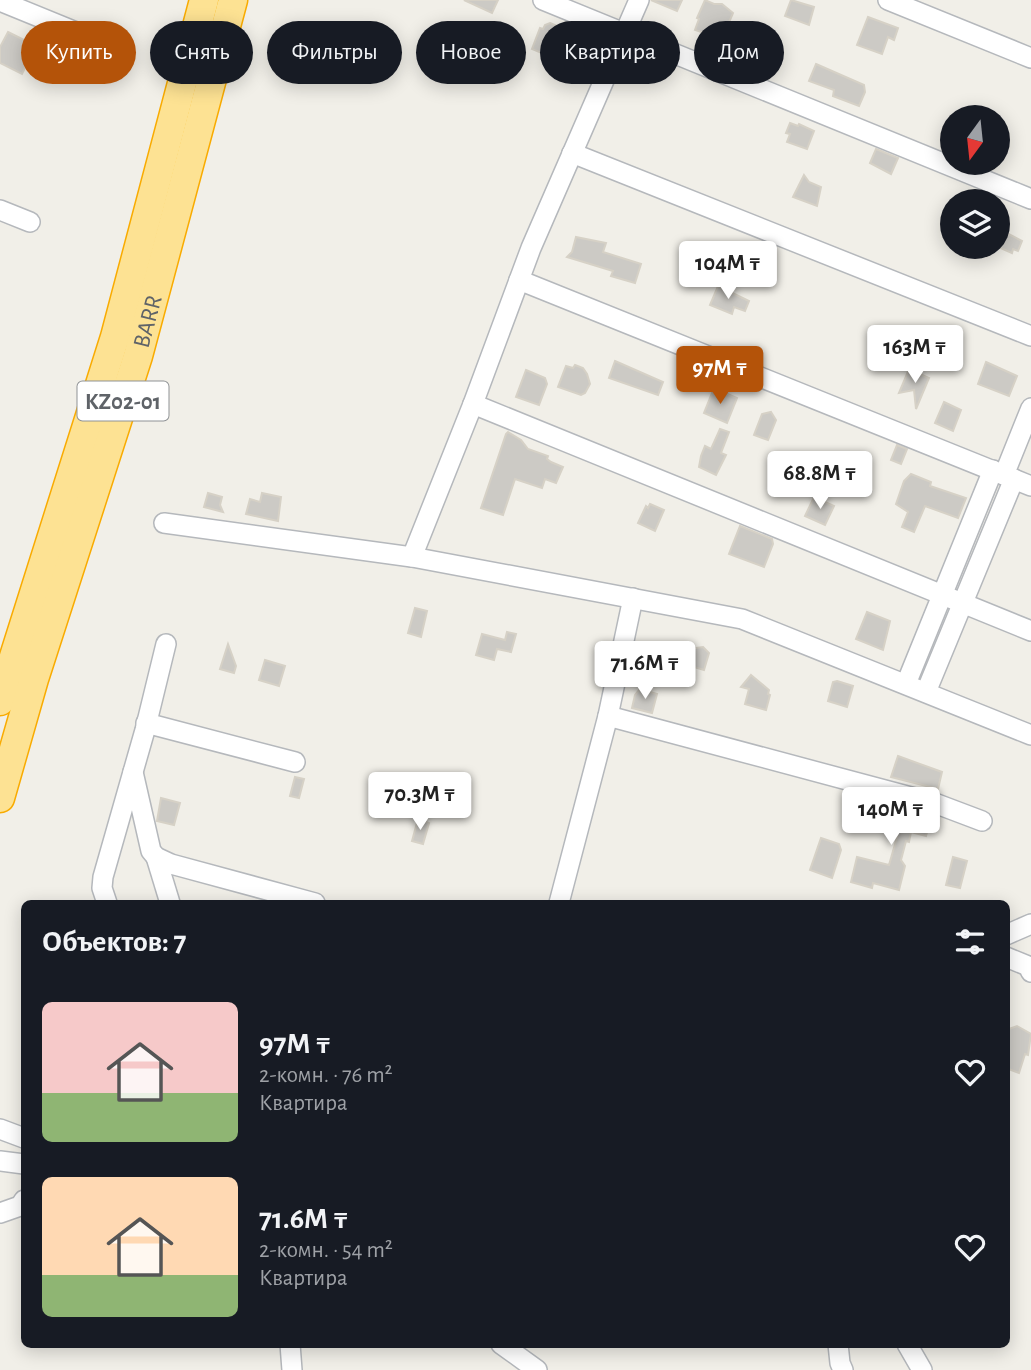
<!DOCTYPE html>
<html lang="ru">
<meta charset="utf-8">
<style>
body{margin:0;font-family:"Alegreya Sans",sans-serif;background:#242831;color:#f1f3f6;height:100vh;display:flex;flex-direction:column;font-size:26px;white-space:nowrap}
*{box-sizing:border-box;margin:0}
p{font-size:23px;color:#9ea1a6}
.icon{flex:none;width:38px;height:38px;fill:none;stroke:currentColor;stroke-width:2;stroke-linecap:round;stroke-linejoin:round}
.map{position:relative;flex:1;overflow:hidden}
.details{position:absolute;left:21px;top:900px;width:989px;height:448px;display:flex;flex-direction:column;background:#171b24;border-radius:10px;box-shadow:0 4px 18px #0003}
.details>*{flex:none}
.guide{position:absolute;left:21px;top:21px;width:990px;height:63px;display:flex;gap:14px}
.needle{width:46px;rotate:195deg}
.fabs{position:absolute;left:940px;top:105px;display:grid;gap:14px}
.fabs a{display:grid;place-items:center;width:70px;height:70px;border-radius:50%;background:#171b24;box-shadow:0 4px 18px #0003;font-size:35px}
.price{position:absolute;translate:-50% -60px;padding:0 16px;border-radius:7px;background:#fff;color:#222;font-size:23px;line-height:46px;filter:drop-shadow(0 2px 4px #0008)}
.price::after{content:'';position:absolute;left:50%;top:42px;width:21px;height:16px;margin-left:-10px;background:inherit;clip-path:polygon(0 0,100% 0,50% 100%)}
.price.on{background:#b45309;color:#fff}
ul{padding:0;list-style:none}
li{display:flex;align-items:center;gap:21px;height:175px;padding:0 21px}
li span{display:grid;place-items:center;flex:none;width:196px;height:140px;border-radius:10px;color:#555}
li>.icon{margin-inline-start:auto}
span .icon{width:84px;height:84px;fill:#fffc;stroke-width:1}
li b{font-size:30px}
h2{display:flex;justify-content:space-between;align-items:center;height:84px;padding:0 21px;font-size:30px}
.chip{padding:0 24px;border-radius:32px;background:#171b24;box-shadow:0 4px 18px #0003;font-size:24px;line-height:63px}
.chip.on{background:#b45309;color:#fff}
.map>svg:first-child{display:block}
.building{fill:#cccac5;stroke:#d6d1c6;stroke-width:2}
.lines{fill:none;stroke-linecap:round;stroke-linejoin:round}
.minor-casing{stroke:#b5b8bc;stroke-width:22}
.highway-casing{stroke:#f9ab00;stroke-width:31}
.minor{stroke:#fff;stroke-width:19}
.highway{stroke:#fde293;stroke-width:28}
.labels{text-anchor:middle;stroke-width:5;stroke-linejoin:round;paint-order:stroke}
.shield{fill:#fff;stroke:#8f9295;stroke-width:2}
.shield-label{font-size:23px;font-weight:bold;fill:#5f6368}
.street-label{font-size:24px;fill:#5f6368;stroke:#fff}
</style>
<div class="map">
<svg width="1031" height="1370" viewBox="0 0 1031 1370">
<rect width="100%" height="100%" fill="#f1efe8"/>
<g class="building">
<path d="M464 0H498L492 13Z"/>
<path d="M651 0H682L677 11Z"/>
<path d="M705 0 714 4H722L733 13 722 39 695 30 699 19 697 18Z"/>
<path d="M791 0 814 7 809 25 785 16Z"/>
<path d="M868 17 898 28 894 40 888 37 882 54 857 45Z"/>
<path d="M550 23 557 26 560 35 551 57 532 49 540 28 543 29 545 25Z"/>
<path d="M752 28 769 34 761 55 764 60 760 71 738 64Z"/>
<path d="M8 32 36 46 22 74 0 63V47Z"/>
<path d="M816 64 864 85 865 92 859 106 833 96 834 90 809 81Z"/>
<path d="M790 123 798 126 799 124 814 131 807 149 787 142 790 134 786 133Z"/>
<path d="M876 149 898 158 891 174 870 163Z"/>
<path d="M804 175 809 182 821 187 817 206 793 197Z"/>
<path d="M1001 230 1022 241 1018 251 1013 249 1012 253 998 247Z"/>
<path d="M576 237 606 243 603 252 641 264 635 283 611 276 613 271 567 257 572 252Z"/>
<path d="M718 286 749 301 745 311 734 307 732 314 710 305Z"/>
<path d="M615 361 663 382 658 395 609 378Z"/>
<path d="M986 362 1017 376 1009 396 978 384Z"/>
<path d="M575 365 583 368 587 374 590 384 585 393 581 395 558 387 566 366 573 368Z"/>
<path d="M909 369 929 378 916 409 914 390 899 393Z"/>
<path d="M526 370 545 378 547 384 539 405 516 397Z"/>
<path d="M714 388 737 398 727 423 704 413Z"/>
<path d="M944 402 961 410 953 431 935 423Z"/>
<path d="M771 412 776 420 768 440 754 435 762 414Z"/>
<path d="M720 429 729 432 721 453 726 455 716 475 699 467 701 456 705 446 711 449Z"/>
<path d="M508 432 521 440 528 449 548 456 547 459 551 462 563 467 556 483 545 479 542 488 515 479 503 515 481 508 506 434Z"/>
<path d="M897 445 907 449 901 464 891 460Z"/>
<path d="M911 474 931 482 930 486 966 498 958 518 925 506 914 532 902 527 908 512 896 504 904 481Z"/>
<path d="M208 493 222 497 220 505 223 512 204 507Z"/>
<path d="M262 493 281 497 278 521 246 514 250 499 260 502Z"/>
<path d="M814 497 834 506 825 525 805 516Z"/>
<path d="M650 504 664 510 655 531 638 523 646 506 648 508Z"/>
<path d="M740 526 772 539 773 544 764 567 729 554Z"/>
<path d="M415 608 427 611 421 637 408 633Z"/>
<path d="M867 612 890 621 883 650 856 639Z"/>
<path d="M507 632 516 634 511 652 497 649 494 660 476 655 482 634 505 640Z"/>
<path d="M228 644 236 666 234 673 220 669Z"/>
<path d="M703 647 709 653 704 670 684 664 689 649Z"/>
<path d="M265 660 285 666 279 686 259 680Z"/>
<path d="M751 675 769 690 768 694 770 695 766 710 745 704 749 689 741 687Z"/>
<path d="M837 681 853 686 847 707 828 701 833 682Z"/>
<path d="M640 689 657 694 652 713 632 708 635 695Z"/>
<path d="M898 756 942 772 938 789 891 777Z"/>
<path d="M295 777 304 779 299 798 290 796Z"/>
<path d="M161 798 180 803 174 825 157 821Z"/>
<path d="M879 801 931 818 926 836 911 832 909 842 906 841 901 860 905 866 899 890 873 883 872 888 851 882 857 857 889 865 899 830 873 823Z"/>
<path d="M418 819 429 823 423 844 412 841Z"/>
<path d="M821 838 839 844 841 850 832 878 810 870Z"/>
<path d="M953 857 967 861 960 888 946 885Z"/>
<path d="M1017 1026 1031 1034 1028 1055 1025 1054 1019 1073 1006 1068V1030Z"/>
</g>
<g class="lines">
<defs>
<g id="minor">
<path d="M543 0 1031 199"/>
<path d="M888 0 1031 58"/>
<path d="M0 1 93 39"/>
<path d="M572 153 1031 336"/>
<path d="M0 210 30 222"/>
<path d="M519 280 1031 486"/>
<path d="M473 404 1031 631"/>
<path d="M1004 475 1031 408"/>
<path d="M164 523 412 557 742 619 1031 735"/>
<path d="M412 557 473 404 531 248 639 0"/>
<path d="M906 684 993 470"/>
<path d="M926 692 1014 479"/>
<path d="M608 716 937 804 982 821"/>
<path d="M146 723 295 762"/>
<path d="M133 772 151 851 156 857 171 864 315 903"/>
<path d="M156 857 170 903"/>
<path d="M107 903 102 888 103 877 145 730 166 644"/>
<path d="M559 903 608 716 633 598"/>
<path d="M1006 935 1031 924"/>
<path d="M1006 957 1028 966 1031 972"/>
<path d="M0 1129 24 1138"/>
<path d="M0 1161 24 1164"/>
<path d="M0 1213 20 1206 24 1200"/>
<path d="M290 1344 292 1370"/>
<path d="M501 1344 537 1370"/>
<path d="M838 1344 840 1363 843 1370"/>
<path d="M907 1344 922 1370"/>
</g>
<g id="highway">
<path d="M0 701 115 337 204 0"/>
<path id="s1" d="M0 798 34 679 138 356 233 0"/>
</g>
</defs>
<use href="#minor" class="minor-casing"/>
<use href="#highway" class="highway-casing"/>
<use href="#minor" class="minor"/>
<use href="#highway" class="highway"/>
</g>
<g class="labels">
<rect class="shield" x="77.5" y="381.5" width="91" height="39" rx="5"/>
<g class="shield-label">
<text x="123" y="409">KZ02-01</text>
</g>
<g class="street-label">
<text dy="8" stroke="none"><textPath href="#s1" startOffset="499">BARR</textPath></text>
</g>
</g>
</svg>
<div class="fabs">
<a><svg class="needle" viewBox="-14 -14 28 28"><path d="M0-13l5 13h-10z" fill="#e53935"/><path d="M0 13l5-13h-10z" fill="#9ea1a6"/></svg></a>
<a><svg class="icon" aria-label="layers" viewBox="0 0 24 24"><path d="M12 4l9 5-9 5-9-5zM3 14l9 5 9-5"/></svg></a>
</div>
<b class="price" style="left:728px;top:301px">104M ₸</b>
<b class="price" style="left:915px;top:385px">163M ₸</b>
<b class="price on" style="left:720px;top:406px">97M ₸</b>
<b class="price" style="left:820px;top:511px">68.8M ₸</b>
<b class="price" style="left:645px;top:701px">71.6M ₸</b>
<b class="price" style="left:420px;top:832px">70.3M ₸</b>
<b class="price" style="left:891px;top:847px">140M ₸</b>
<div class="guide">
<a class="chip on">Купить</a>
<a class="chip">Снять</a>
<a class="chip">Фильтры</a>
<a class="chip">Новое</a>
<a class="chip">Квартира</a>
<a class="chip">Дом</a>
</div>
<section class="details">
<h2>Объектов: 7<svg class="icon" aria-label="filters" viewBox="0 0 24 24"><path d="M4 7h16M4 17h16"/><circle cx="9" cy="7" r="2"/><circle cx="15" cy="17" r="2"/></svg></h2>
<ul>
<li><span style="background:linear-gradient(#f6c9c9 65%,#8fb573 0)"><svg class="icon" aria-label="home" viewBox="0 0 24 24"><path d="M3 11l9-7 9 7M6 9v11h12V9"/></svg></span><div><b>97M ₸</b><p>2-комн. · 76 m²</p><p>Квартира</p></div><svg class="icon" aria-label="heart" viewBox="0 0 24 24"><path d="M12 20l-8-8c-3-5 5-10 8-4 3-6 11-1 8 4z"/></svg></li>
<li><span style="background:linear-gradient(#ffd9b3 70%,#8fb573 0)"><svg class="icon" aria-label="home" viewBox="0 0 24 24"><path d="M3 11l9-7 9 7M6 9v11h12V9"/></svg></span><div><b>71.6M ₸</b><p>2-комн. · 54 m²</p><p>Квартира</p></div><svg class="icon" aria-label="heart" viewBox="0 0 24 24"><path d="M12 20l-8-8c-3-5 5-10 8-4 3-6 11-1 8 4z"/></svg></li>
</ul>
</section>
</div>
